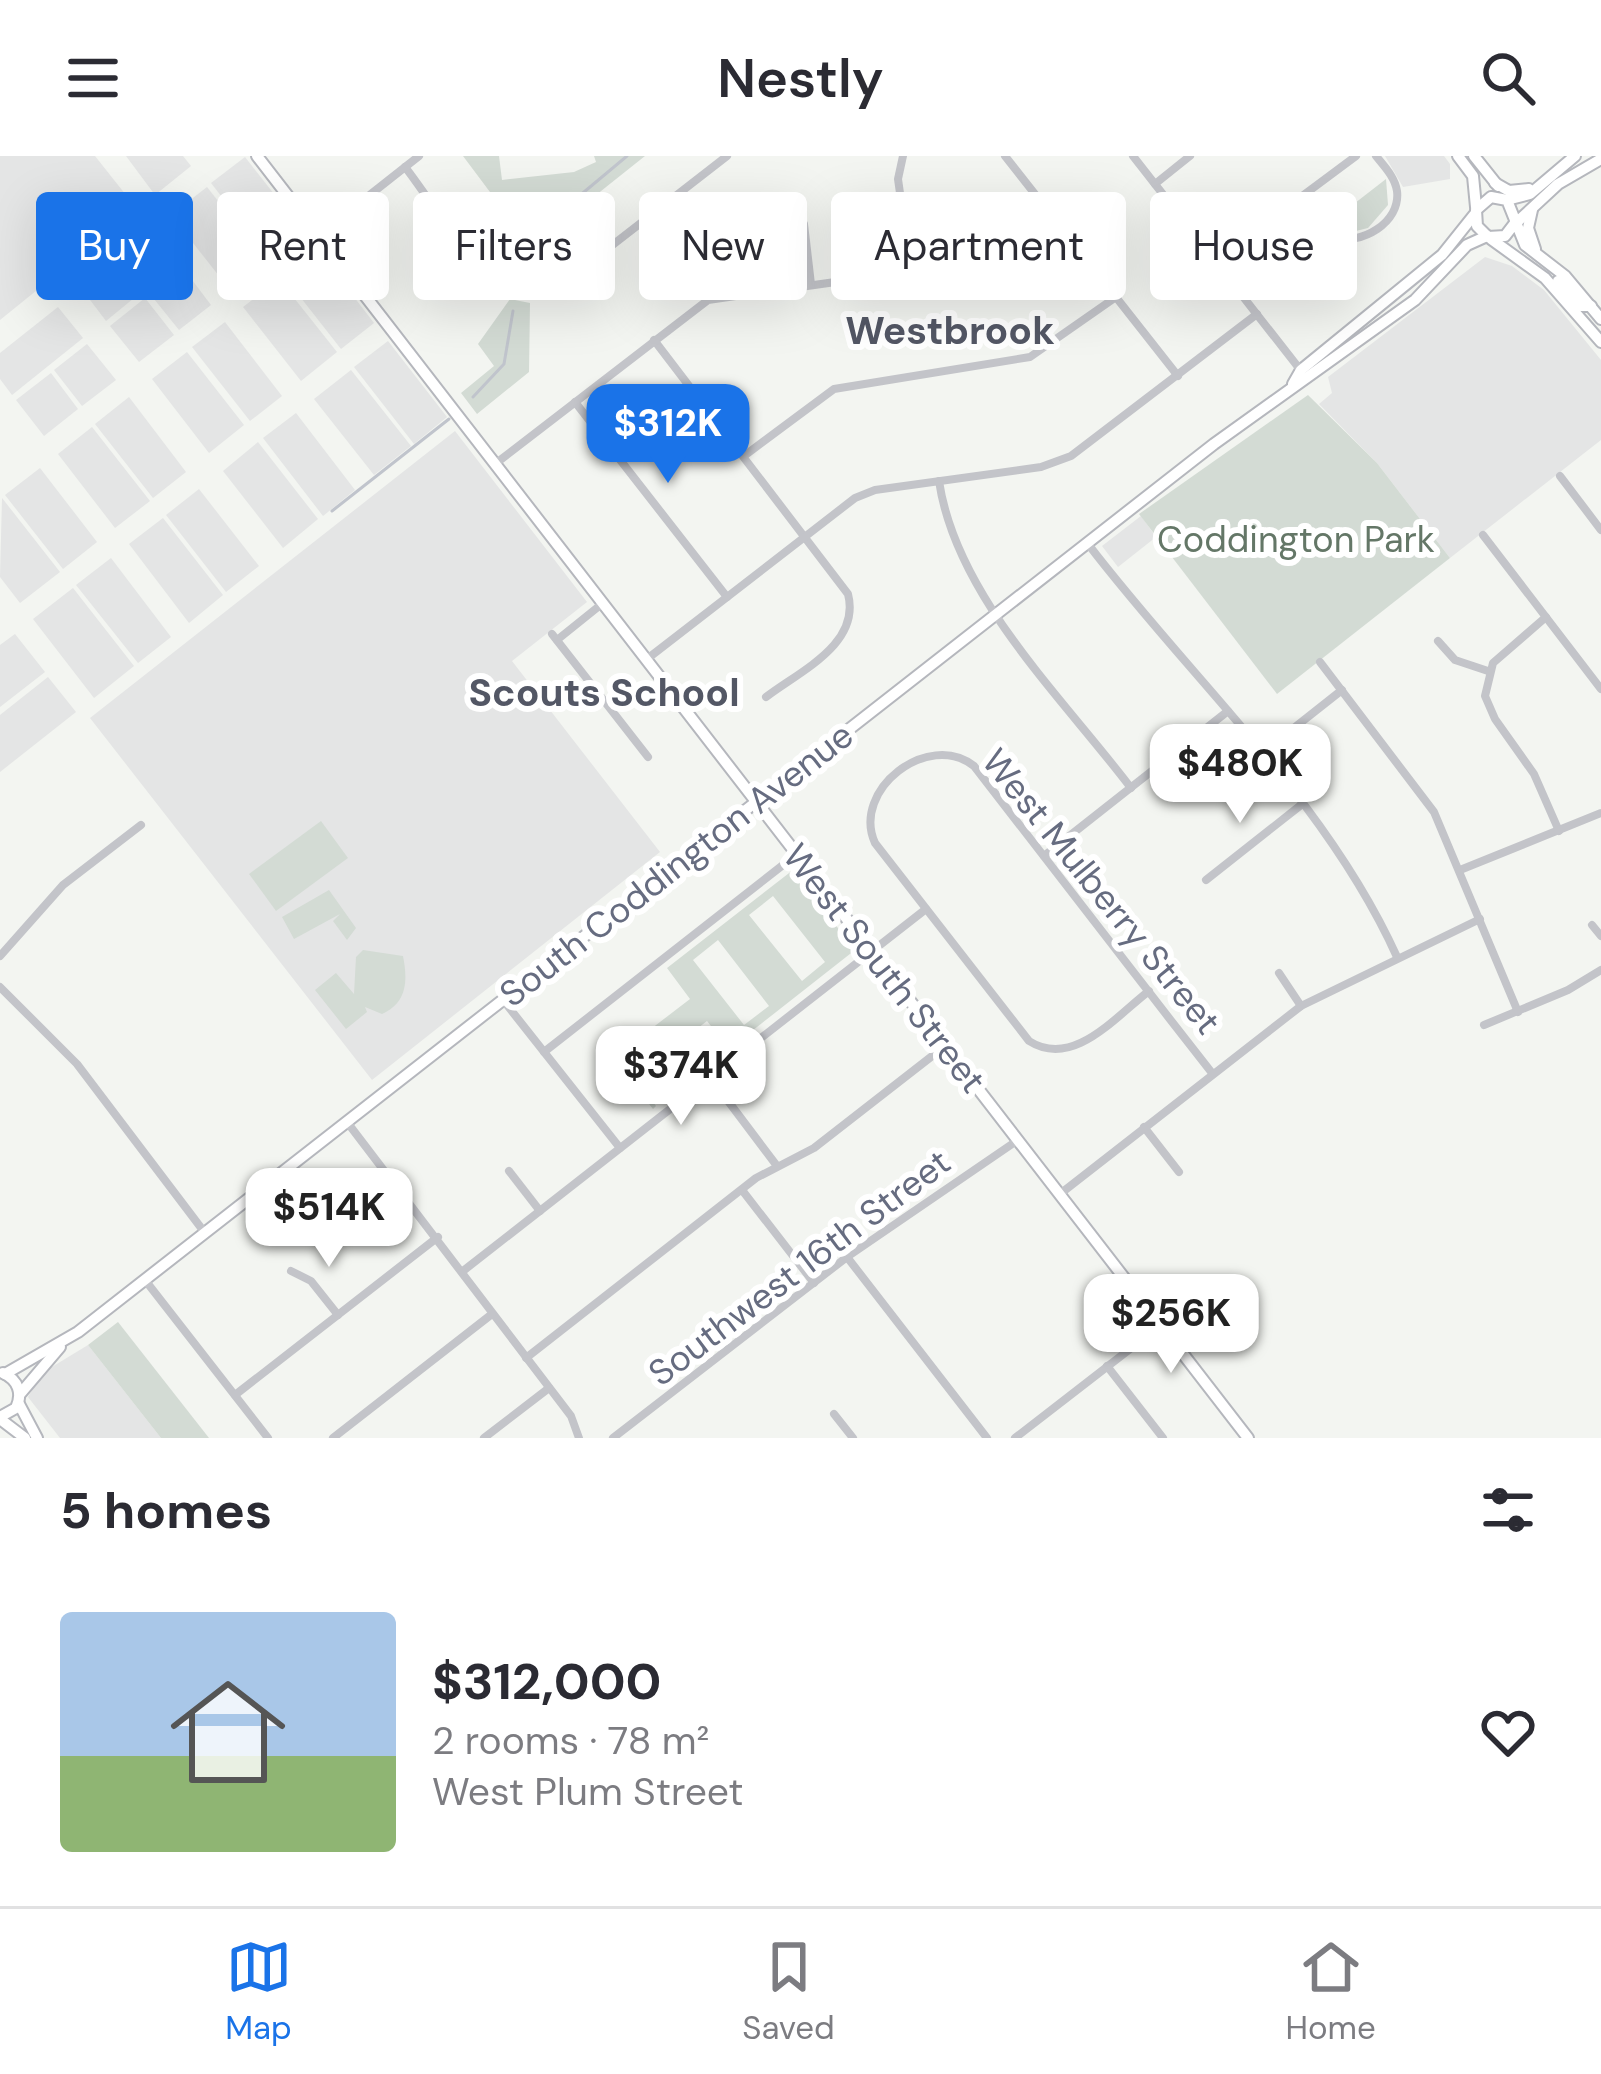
<!DOCTYPE html>
<meta charset="utf-8">
<style>
body{margin:0;font-family:"DM Sans",sans-serif;background:#f2f2f3;color:#2b2b33;height:100vh;display:flex;flex-direction:column;font-size:45px;white-space:nowrap}
*{box-sizing:border-box;margin:0}
p{font-size:39px;color:#7c7c81}
.icon{flex:none;width:66px;height:66px;fill:none;stroke:currentColor;stroke-width:2;stroke-linecap:round;stroke-linejoin:round}
.map{position:relative;height:1282px;overflow:hidden}
.panel{display:flex;flex-direction:column;background:#fff;flex:1}
.panel>*{flex:none}
.top-card{position:absolute;left:36px;top:36px;width:1530px;height:108px;display:flex;gap:24px}
.price{position:absolute;translate:-50% -102px;padding:0 27px;border-radius:24px;background:#fff;color:#222;font-size:39px;line-height:78px;filter:drop-shadow(0 3px 6px #0008)}
.price::after{content:'';position:absolute;left:50%;top:72px;width:36px;height:27px;margin-left:-18px;background:inherit;clip-path:polygon(0 0,100% 0,50% 100%)}
.price.current{background:#1a73e8;color:#fff}
ul{padding:0;list-style:none}
li{display:flex;align-items:center;gap:36px;height:300px;padding:0 60px}
li+li{border-top:3px solid #e1e1e2}
li span{display:grid;place-items:center;flex:none;width:336px;height:240px;border-radius:12px;color:#555}
li>.icon{margin-inline-start:auto}
span .icon{width:144px;height:144px;fill:#fffc;stroke-width:1}
li b{font-size:51px}
h2{display:flex;justify-content:space-between;align-items:center;height:144px;padding:0 60px;font-size:51px}
.pill{padding:0 42px;border-radius:12px;background:#fff;box-shadow:0 12px 48px #0002;font-size:42px;line-height:108px}
.pill.current{background:#1a73e8;color:#fff}
header{display:flex;justify-content:space-between;align-items:center;height:156px;padding:0 60px;background:#fff;font-size:54px;font-weight:600}
.menu{display:flex;justify-content:space-around;align-items:center;height:168px;border-top:3px solid #e1e1e2;background:#fff;font-size:33px;color:#7c7c81}
.menu a{display:grid;justify-items:center;gap:6px}
.menu .current{color:#1a73e8}
.map>svg:first-child{display:block}
.built{fill:#e4e5e5}
.green{fill:#d3dbd4;fill-rule:evenodd}
.lines{fill:none;stroke-linecap:round;stroke-linejoin:round}
.stream{stroke:#c0c4cc;stroke-width:3}
.secondary-casing{stroke:#b5b7bd;stroke-width:14}
.street{stroke:#c3c4c9;stroke-width:8}
.secondary{stroke:#fff;stroke-width:10}
.labels{text-anchor:middle;stroke-width:12;stroke-linejoin:round;paint-order:stroke}
.park-label{font-size:36px;fill:#647767;stroke:#fff}
.street-label{font-size:36px;fill:#666c80;stroke:#fff}
.neighbourhood-label{font-size:39px;font-weight:bold;fill:#535765;stroke:#fff}
</style>
<header><svg class="icon" aria-label="menu" viewBox="0 0 24 24"><path d="M4 6h16M4 12h16M4 18h16"/></svg>Nestly<svg class="icon" aria-label="search" viewBox="0 0 24 24"><circle cx="10" cy="10" r="6"/><path d="M15 15l6 6"/></svg></header>
<div class="map">
<svg width="1601" height="1282" viewBox="0 0 1601 1282">
<rect width="100%" height="100%" fill="#f3f5f1"/>
<g class="built">
<path d="M0 0H95L137 53 0 164Z"/>
<path d="M126 0H183L191 10 155 39Z"/>
<path d="M1385 0H1444L1450 8V23L1403 31Z"/>
<path d="M245 1 304 76 270 103 211 27Z"/>
<path d="M207 31 266 106 230 134 171 59Z"/>
<path d="M153 74 178 106 106 165 81 132Z"/>
<path d="M317 93 374 167 341 193 283 119Z"/>
<path d="M1485 101 1512 110 1544 134 1601 204V284L1450 402 1377 307 1319 248 1332 237 1328 221Z"/>
<path d="M183 112 211 149 179 174 150 138Z"/>
<path d="M279 123 337 196 301 225 243 151Z"/>
<path d="M145 142 174 179 139 206 110 170Z"/>
<path d="M58 151 83 182 12 239 0 223V197Z"/>
<path d="M225 166 282 240 250 265 192 191Z"/>
<path d="M388 185 447 261 414 288 354 211Z"/>
<path d="M87 188 116 224 82 250 54 214Z"/>
<path d="M187 196 244 269 209 297 152 223Z"/>
<path d="M351 214 411 290 374 319 314 243Z"/>
<path d="M51 217 78 253 44 280 16 244Z"/>
<path d="M129 241 186 316 153 342 95 268Z"/>
<path d="M296 257 355 334 323 360 263 282Z"/>
<path d="M92 271 150 345 115 372 58 298Z"/>
<path d="M455 275 587 446 512 505 660 696 372 924 90 562Z"/>
<path d="M258 286 318 363 283 392 223 315Z"/>
<path d="M40 312 97 386 63 413 5 339Z"/>
<path d="M199 333 259 410 226 436 166 359Z"/>
<path d="M2 342 60 416 20 447 0 421Z"/>
<path d="M1141 360 1156 381 1118 411 1102 390Z"/>
<path d="M163 362 223 439 189 467 129 388Z"/>
<path d="M111 402 171 481 138 507 76 429Z"/>
<path d="M73 432 134 510 94 542 33 463Z"/>
<path d="M15 478 45 516 0 551V489Z"/>
<path d="M48 521 76 556 0 616V559Z"/>
<path d="M88 1189 161 1282H60L28 1241 42 1217Z"/>
</g>
<g class="green">
<path d="M463 0H499L502 24 574 16 596 6 594 0H645L537 86 560 116C535 132 511 127 493 104L523 80Z"/>
<path d="M1386 23 1388 49 1368 72 1348 77 1328 68Z"/>
<path d="M510 143 530 147 529 216 477 258 461 237 494 210 478 188Z"/>
<path d="M1308 239 1377 307 1450 402 1277 538 1139 358Z"/>
<path d="M321 665 348 702 276 755 249 718Z"/>
<path d="M793 714 855 794 729 893 707 865 635 921 656 950 653 953 613 902 690 843 667 812ZM773 740 825 806 802 825 749 759ZM718 784 769 850 744 869 693 804Z"/>
<path d="M329 734 356 772 347 784 333 765 340 758 294 783 282 761Z"/>
<path d="M363 794 403 800C408 825 407 847 382 858L365 851 367 856 346 873 315 834 336 817 354 838 356 801Z"/>
<path d="M118 1166 209 1282H161L88 1189Z"/>
</g>
<g class="lines">
<g class="stream">
<path d="M524 111 535 77 627 0"/>
<path d="M473 241 504 208 513 155"/>
<path d="M332 355 449 263"/>
</g>
<defs>
<g id="secondary">
<path d="M257 0 1248 1282"/>
<path d="M1458 0 1473 20 1476 51"/>
<path d="M1474 0 1498 30"/>
<path d="M1495 27 1509 35 1529 33"/>
<path d="M1507 44 1530 38 1575 0"/>
<path d="M1532 54 1528 72 1535 93"/>
<path d="M1515 67 1505 80 1488 81 1477 70 1476 54 1491 41 1507 44 1525 89 1565 120 1601 163"/>
<path d="M1516 67 1558 28 1601 3"/>
<path d="M1491 83 1545 122 1601 186"/>
<path d="M1558 125 1581 150H1591"/>
<path d="M1293 228 1301 214 1442 99 1474 59"/>
<path d="M5 1218 78 1176 1214 288 1415 144 1467 89 1487 80"/>
<path d="M20 1238 60 1191"/>
<path d="M19 1248 37 1282"/>
<path d="M0 1261 16 1252C23 1237 18 1224 3 1217"/>
<path d="M0 1263 25 1282"/>
</g>
</defs>
<use href="#secondary" class="secondary-casing"/>
<g class="street">
<path d="M903 0 898 23 911 115"/>
<path d="M1005 0 1178 220"/>
<path d="M1133 0 1302 216"/>
<path d="M405 11C440 55 496 162 561 129L727 0"/>
<path d="M1155 28 1190 0"/>
<path d="M1300 44 1334 82C1361 89 1401 67 1397 35 1395 21 1384 10 1376 0"/>
<path d="M804 68 811 128"/>
<path d="M319 79 419 0"/>
<path d="M1215 105 1356 0"/>
<path d="M654 184 848 438C861 488 800 515 766 541"/>
<path d="M575 246 727 441"/>
<path d="M744 300 834 233 1030 201 1116 141"/>
<path d="M495 308 708 144 991 104 1053 61"/>
<path d="M1560 320 1601 374"/>
<path d="M939 325C956 440 1062 541 1131 632"/>
<path d="M1483 379 1601 533"/>
<path d="M1088 388C1191 523 1326 644 1397 801"/>
<path d="M1546 461 1493 507 1485 540 1495 563 1534 618 1559 675"/>
<path d="M552 478 648 601"/>
<path d="M557 484 603 447"/>
<path d="M1438 485 1455 504 1488 515"/>
<path d="M647 503 855 342 875 334 1041 311 1071 300 1257 158"/>
<path d="M1320 506 1434 656 1518 856"/>
<path d="M1261 598 1342 534"/>
<path d="M1044 700 1228 555"/>
<path d="M1460 714 1601 657"/>
<path d="M1206 724 1301 649"/>
<path d="M1592 769 1601 780"/>
<path d="M0 800 63 729 141 669"/>
<path d="M1279 817 1301 850"/>
<path d="M0 831 77 908 205 1077"/>
<path d="M1149 835C1115 861 1073 913 1029 885L875 687C851 634 928 574 974 610 1053 712 1132 815 1212 917"/>
<path d="M503 844 620 992"/>
<path d="M1484 869 1568 834 1601 814"/>
<path d="M544 896 797 698"/>
<path d="M710 921 777 1010"/>
<path d="M347 966 571 1260 579 1282"/>
<path d="M1144 971 1179 1016"/>
<path d="M509 1015 540 1055"/>
<path d="M742 1034 814 1127"/>
<path d="M1060 1038 1301 850 1480 763"/>
<path d="M847 1101 987 1282"/>
<path d="M291 1115 311 1125 338 1159"/>
<path d="M463 1115 926 753"/>
<path d="M145 1124 268 1282"/>
<path d="M526 1202 756 1022 814 992 945 890"/>
<path d="M1107 1210 1163 1282"/>
<path d="M235 1239 438 1081"/>
<path d="M834 1258 853 1282"/>
<path d="M333 1282 492 1158"/>
<path d="M484 1282 549 1232"/>
<path d="M613 1282 847 1101 1018 984"/>
<path d="M1015 1282 1161 1169"/>
</g>
<use href="#secondary" class="secondary"/>
</g>
<g class="labels">
<g class="park-label">
<text x="1296" y="396">Coddington Park</text>
</g>
<g class="street-label">
<text transform="translate(676 708) rotate(-38)" y="13">South Coddington Avenue</text>
<text transform="translate(1102 735) rotate(51)" y="13">West Mulberry Street</text>
<text transform="translate(885 812) rotate(52)" y="13">West South Street</text>
<text transform="translate(799 1111) rotate(-37)" y="13">Southwest 16th Street</text>
</g>
<g class="neighbourhood-label">
<text x="950" y="188">Westbrook</text>
<text x="604" y="550">Scouts School</text>
</g>
</g>
</svg>
<b class="price current" style="left:668px;top:330px">$312K</b>
<b class="price" style="left:1240px;top:670px">$480K</b>
<b class="price" style="left:681px;top:972px">$374K</b>
<b class="price" style="left:329px;top:1114px">$514K</b>
<b class="price" style="left:1171px;top:1220px">$256K</b>
<div class="top-card">
<a class="pill current">Buy</a>
<a class="pill">Rent</a>
<a class="pill">Filters</a>
<a class="pill">New</a>
<a class="pill">Apartment</a>
<a class="pill">House</a>
</div>
</div>
<section class="panel">
<h2>5 homes<svg class="icon" aria-label="filters" viewBox="0 0 24 24"><path d="M4 7h16M4 17h16"/><circle cx="9" cy="7" r="2"/><circle cx="15" cy="17" r="2"/></svg></h2>
<ul>
<li><span style="background:linear-gradient(#a9c7e8 60%,#8fb573 0)"><svg class="icon" aria-label="home" viewBox="0 0 24 24"><path d="M3 11l9-7 9 7M6 9v11h12V9"/></svg></span><div><b>$312,000</b><p>2 rooms · 78 m²</p><p>West Plum Street</p></div><svg class="icon" aria-label="heart" viewBox="0 0 24 24"><path d="M12 20l-8-8c-3-5 5-10 8-4 3-6 11-1 8 4z"/></svg></li>
</ul>
</section>
<nav class="menu">
<a class="current"><svg class="icon" aria-label="map" viewBox="0 0 24 24"><path d="M3 6l6-2 6 2 6-2v14l-6 2-6-2-6 2zM9 4v14M15 6v14"/></svg>Map</a>
<a><svg class="icon" aria-label="saved" viewBox="0 0 24 24"><path d="M7 4h10v16l-5-4-5 4z"/></svg>Saved</a>
<a><svg class="icon" aria-label="home" viewBox="0 0 24 24"><path d="M3 11l9-7 9 7M6 9v11h12V9"/></svg>Home</a>
</nav>
